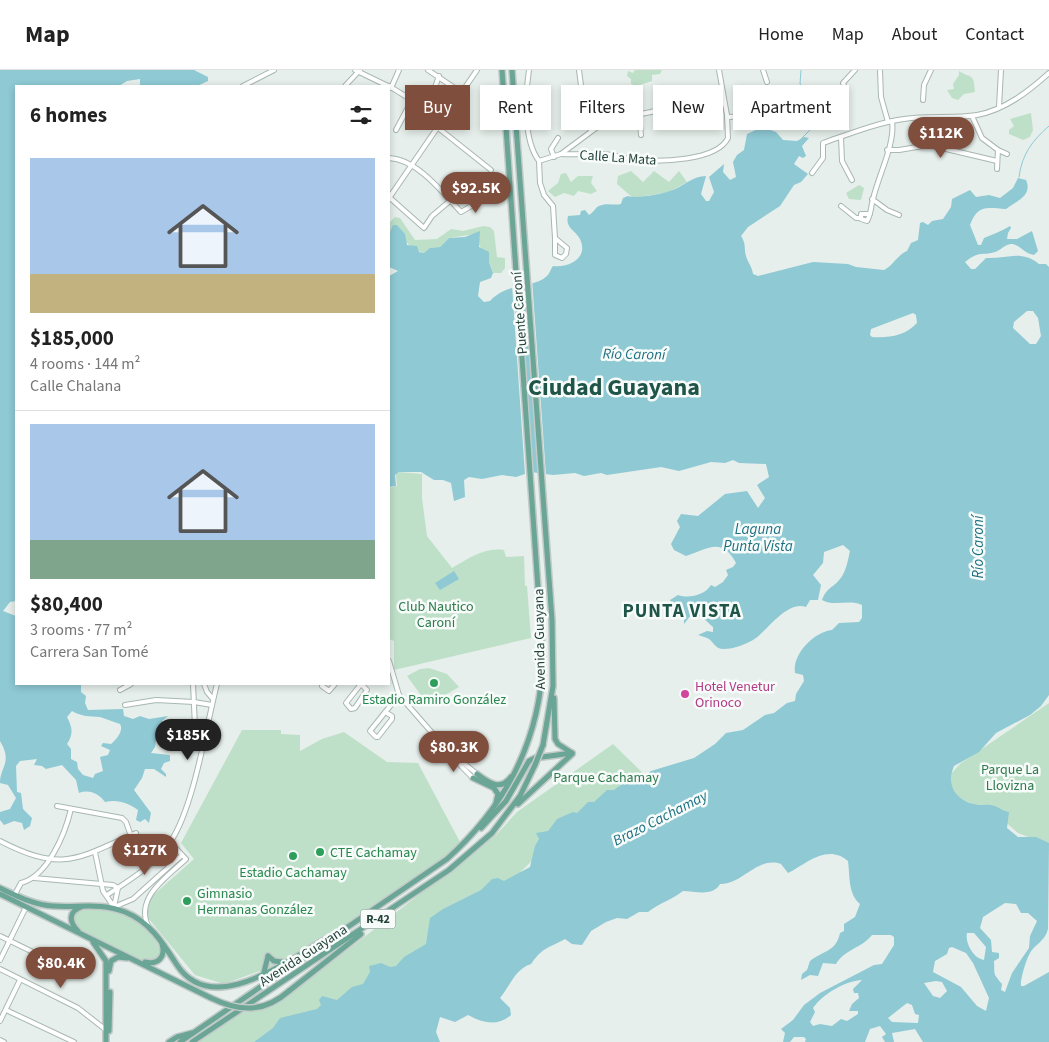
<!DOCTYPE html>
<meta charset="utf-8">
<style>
body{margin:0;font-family:"Source Sans 3",sans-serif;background:#f6f6f6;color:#222;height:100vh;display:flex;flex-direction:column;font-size:19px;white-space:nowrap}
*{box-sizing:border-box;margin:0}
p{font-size:16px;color:#767676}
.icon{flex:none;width:28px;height:28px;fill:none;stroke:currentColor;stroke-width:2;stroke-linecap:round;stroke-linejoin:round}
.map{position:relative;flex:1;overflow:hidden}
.side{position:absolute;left:15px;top:15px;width:375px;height:600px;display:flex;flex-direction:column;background:#fff;border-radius:0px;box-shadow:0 2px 8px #0003}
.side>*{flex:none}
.banner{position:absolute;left:405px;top:15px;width:475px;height:45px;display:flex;gap:10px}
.price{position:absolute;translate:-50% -42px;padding:0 11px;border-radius:18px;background:#804e3d;color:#fff;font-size:16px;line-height:32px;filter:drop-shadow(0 1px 2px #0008)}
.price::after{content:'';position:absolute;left:50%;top:30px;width:15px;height:11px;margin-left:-8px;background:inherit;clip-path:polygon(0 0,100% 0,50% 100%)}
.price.active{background:#222;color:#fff}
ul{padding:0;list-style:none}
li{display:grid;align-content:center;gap:10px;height:265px;padding:0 15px}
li+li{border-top:1px solid #e0e0e0}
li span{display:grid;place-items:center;height:155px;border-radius:0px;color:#555}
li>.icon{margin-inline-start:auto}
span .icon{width:90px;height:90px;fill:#fffc;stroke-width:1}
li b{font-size:21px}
h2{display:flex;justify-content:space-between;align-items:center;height:60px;padding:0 15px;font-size:21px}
.pill{padding:0 18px;border-radius:0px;background:#fff;box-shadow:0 2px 8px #0003;font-size:18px;line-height:45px}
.pill.active{background:#804e3d;color:#fff}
header{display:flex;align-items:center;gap:30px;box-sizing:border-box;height:70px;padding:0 25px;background:#fff;border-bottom:1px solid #e0e0e0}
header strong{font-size:24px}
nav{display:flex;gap:28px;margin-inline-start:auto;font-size:18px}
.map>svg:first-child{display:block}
.green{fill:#bfe0c8}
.water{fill:#8ec9d4;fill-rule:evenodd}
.pier{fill:#e6efeb}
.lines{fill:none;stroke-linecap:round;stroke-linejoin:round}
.stream{stroke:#8ec9d4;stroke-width:1}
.minor-casing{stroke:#a8b8b2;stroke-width:6}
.major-casing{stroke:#c2cac8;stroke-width:8}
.minor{stroke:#fff;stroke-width:4}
.major{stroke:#6aa596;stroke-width:5}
.major-bridge-casing{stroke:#c2cac8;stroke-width:8;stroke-linecap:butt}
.major-bridge{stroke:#6aa596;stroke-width:5}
.leisure-dot{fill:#2e9e5b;stroke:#f7fbf9;stroke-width:2}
.hotel-dot{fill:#d1479c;stroke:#f7fbf9;stroke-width:2}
.labels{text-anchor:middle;stroke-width:5;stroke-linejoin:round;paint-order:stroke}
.shield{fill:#f7fbf9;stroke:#637a73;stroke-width:1}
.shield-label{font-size:12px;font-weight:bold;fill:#24423a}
.street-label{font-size:14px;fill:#24423a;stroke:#f7fbf9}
.park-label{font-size:14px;fill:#2d7a4b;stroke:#f7fbf9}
.hotel-label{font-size:14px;fill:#b23c85;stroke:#f7fbf9;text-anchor:start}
.leisure-label{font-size:14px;fill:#27864d;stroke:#f7fbf9}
.water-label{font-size:15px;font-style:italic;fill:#1c6f80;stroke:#f7fbf9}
.district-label{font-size:19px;font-weight:bold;letter-spacing:1px;fill:#1f5548;stroke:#f7fbf9}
.town-label{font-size:24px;font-weight:bold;fill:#1f5548;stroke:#f7fbf9}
</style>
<header>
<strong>Map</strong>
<nav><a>Home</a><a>Map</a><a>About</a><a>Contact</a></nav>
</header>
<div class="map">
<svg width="1049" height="972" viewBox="0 0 1049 972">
<rect width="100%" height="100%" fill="#e6efeb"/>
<g class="green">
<path d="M635 0H662L660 4 652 5V11L637 16 631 14V9L627 6 628 1 633 3Z"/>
<path d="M959 1C970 9 974 1 975 22L964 24 958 30 952 28 947 20 954 19 953 14 959 5Z"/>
<path d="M1031 43 1033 60 1030 67 1023 70 1009 64V60L1014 56 1010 49Z"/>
<path d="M631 101 643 112 654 101 669 112 679 101 687 112 669 122 633 128 617 114 618 106Z"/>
<path d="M566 103 571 112 578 106H593L591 113 597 121 591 124 578 121 574 126 564 123 555 127 548 121 558 113 561 104Z"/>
<path d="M859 115 864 118 861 130 849 129 846 123Z"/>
<path d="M395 147 400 148 415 170 437 169 451 159 463 161 483 156 490 157 494 161 497 187 505 188V198L501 203H493C489 187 479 179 475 164L449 168 440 177 431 178 424 183C410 179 403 168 393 159L389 164V153Z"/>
<path d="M399 402 422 404V428L427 466 452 498C468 489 484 477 504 480L506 487 524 486 525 516H527L531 568 394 600V571L389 569V418L397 416 396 404Z"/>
<path d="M429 598 447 604 459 617 428 635 407 606 420 599Z"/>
<path d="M1049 633V775L1018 763 995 743 956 727 947 708 961 693Z"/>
<path d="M242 660H281V664L300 665V681L322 669 344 662 387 692 418 693 461 774 399 821 349 853 268 898 224 914 195 905 148 848 146 837 151 827 194 789 181 773Z"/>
<path d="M613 674 650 710 570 754 508 814 428 876 355 926 267 972H197L241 943 279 933 496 765 517 742Z"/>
<path d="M88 837C117 841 155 850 161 885L155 891H142L73 856 75 842Z"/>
</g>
<g class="water">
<path d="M0 0H194L208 7V11L197 16H140V9L127 11 119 16H16V531L10 532 3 541 16 546V614H81V622L86 626 85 633 88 640 123 639 124 646 133 649 140 646 149 649 168 646 162 651 163 656 157 664 155 677 151 683 170 685V691L164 693 161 699 166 704V707L154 699H145L142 708 134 720 151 743 149 753 145 749 140 752 136 750 138 740C128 733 118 729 105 732 99 724 90 719 79 723L76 710 62 695 46 699 42 696 34 695 37 689 20 691 16 696 17 722 21 723 23 739 32 748 30 756 24 760 22 753 14 751 4 755 0 750V742L10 739 16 728 8 715 0 713C0 696 13 693 0 671ZM72 641C82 647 90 646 100 647 107 649 113 652 120 654 124 660 117 669 111 674L103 673 101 676 110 680 108 685 100 687 103 701 95 704 93 708 83 705 78 699 77 692 71 689V679L67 674C74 663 72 657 67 647Z"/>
<path d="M762 57 776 62 783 70 797 71 804 67 809 68 802 76 806 86 803 88 799 86 794 94 808 104 801 112 794 115 780 136 748 157 741 166C747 175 743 179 747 189 749 194 752 197 753 204L758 206 813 192 848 194 856 197 884 200C894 195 897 185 907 181L911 173 918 170 920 153 923 152 928 155 932 151 943 149 951 137 952 129 970 120 976 127 989 125 1000 128 1013 118 1018 108 1026 110C1033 126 1016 131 1006 139 987 138 978 134 970 155L978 175H981L984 168C993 164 1002 161 1010 156L1011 158 1008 163 1007 169H1017L1032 161 1038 181 1034 185C1025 184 1021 176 1013 174 1006 173 1001 180 995 182 981 186 980 180 965 192L971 199H975L986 188C1007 189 1021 179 1039 194H1046L1049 197V625L1041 636 1030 645 996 663 979 682 954 696C945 716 957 732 979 735 984 735 989 734 995 736 1000 738 1003 741 1009 742L1007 758 1018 767H1036L1049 773 1048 859C1045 872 1033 875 1029 885 1026 890 1020 911 1021 916H1024L1049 902V972H923L915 959 892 963 894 972H885L882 967 886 964 880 956 870 959 865 972H805L806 969 804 967H794L790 972H783L785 963 781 959 793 950 804 935 820 923 874 895 882 894 894 875V867L891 865H872C862 878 845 879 836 894L823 893 818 906 810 905 801 910 802 904 807 900 810 891C824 880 836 882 840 863L844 861V854L855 847 860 834C848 824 850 806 848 791 827 773 806 794 788 803L781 794C757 786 742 815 720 814 713 827 695 821 683 821 672 830 659 833 648 842H639L627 849 617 848 606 852 591 861 582 875 572 874 565 869C547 879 543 877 531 894 515 899 510 916 500 928L510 938 511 945C497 957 483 953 468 945L455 952 440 947 436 962 440 972H254L273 958 280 948 317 939 321 935 319 930 322 926 337 930 352 917 363 914 370 902 369 896 381 893 390 897 396 896 404 887 426 874 430 848 443 839 481 820 492 809 498 808 504 811 530 797 535 776 539 769 536 763 548 761 557 749 573 742 577 743 588 732H594L607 720H614C625 710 641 710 651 701L694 688 715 674 726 663 743 660 765 645 774 643 787 633 795 631 796 624 804 611 803 605 795 603C792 584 814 562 832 560L839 553 859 552 862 548V535C849 529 834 537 822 530 827 517 833 518 840 509 846 502 848 490 850 481L843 475 824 482 823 493 813 505 821 515 818 530H810L806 537C788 530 768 559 756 568 747 574 735 579 723 579 716 579 714 573 709 569 706 567 701 566 698 565L707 561 713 562V557C705 550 702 544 691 545L684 554V547L673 540 674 536 670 530 678 525C689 529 705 525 711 515L715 517 723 512 728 505 726 500 733 497 736 493C722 466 707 479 686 486L674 480 671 474 680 457 677 451 681 444 698 446 725 424 747 421 758 438 765 428 757 415 769 407 766 394 739 393 733 390 725 393 711 392 679 401 661 397 607 405 601 403 584 406 575 403 553 405 531 402 516 407 502 405 482 409 469 407 464 410 465 427 454 431 451 413 443 410H434L421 402H399L395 405 396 416 389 417V206L398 201 389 197V164L393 155H397L405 164 407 175 417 176 419 182 424 183 430 178 440 177 449 168 465 167 480 161 479 177 489 182V192L493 203 491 208 480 212 478 226 484 232 490 231C509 211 533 219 547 206 550 203 550 200 553 196 569 198 589 188 580 169 575 160 565 158 568 146L580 145 581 141 585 140 589 145C593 143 596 137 599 136 607 132 614 136 621 134L623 128 628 126C636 129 661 124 670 121 683 117 692 106 706 106L701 124 706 131H709L714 122 709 107 724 94 723 102 730 110 736 107 733 92 737 85 744 80 747 64ZM1027 241H1033L1038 248 1041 266 1036 274H1030L1013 258 1014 252ZM913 243 916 245 917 253C905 266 889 268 872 267L870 265 871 259ZM1005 833 1016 834 1021 843H1028L1037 851 1030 866 1029 878 1012 903 1005 922 1001 920 1002 914C992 902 995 905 994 891L999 888V883L992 882 991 870 980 858 983 847ZM967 863H974L986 877 984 890C973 888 965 873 967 863ZM952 877 966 883 973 893 989 928 986 941 977 936 961 917 933 902 935 891 947 884 949 878ZM862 910 853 919 854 923H858L859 928 852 934 849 941H858V944L847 951 841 949 832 956 820 954 813 956 810 952 815 942 813 938C823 924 845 911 862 910ZM936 911 942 912 947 921 940 928 933 926 924 913ZM907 933 912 935 915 944 919 945 918 953 892 952 888 948Z"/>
<path d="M454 501 459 509 440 520 435 513Z"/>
</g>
<g class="pier">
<path d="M532 209 546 405 538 404 525 212Z"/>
<path d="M520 213 533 404 525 405 512 215Z"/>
</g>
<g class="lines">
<g class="stream">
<path d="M801 69 810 60 809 54 800 40 808 25 800 14 801 0"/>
<path d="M1019 107C1022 84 1032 71 1049 56"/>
</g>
<defs>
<g id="minor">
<path d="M355 0 388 16"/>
<path d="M428 0 462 23"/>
<path d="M529 0C525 25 523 70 539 91"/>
<path d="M579 0 584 39 591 61"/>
<path d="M763 0 767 12"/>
<path d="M880 0 881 27 888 52"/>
<path d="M243 16 274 0"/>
<path d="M345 16 360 0"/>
<path d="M389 16 410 29 431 35 446 44"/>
<path d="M391 18 399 0"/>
<path d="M846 20 843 13 855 0"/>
<path d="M923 30 924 15 931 0"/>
<path d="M429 34 439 6"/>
<path d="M999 37 1001 0"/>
<path d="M639 45 641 65"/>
<path d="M972 46 982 68 998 80 997 99"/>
<path d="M727 47 754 46"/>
<path d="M437 57 491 100"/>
<path d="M396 60 412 30"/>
<path d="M841 67 842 91 852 110"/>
<path d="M887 80H899L929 75 997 91"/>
<path d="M998 80 1007 84"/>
<path d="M561 84C575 85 590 83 604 84 615 85 626 89 638 90 660 92 717 91 728 68L727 45 719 0"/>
<path d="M554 87 551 79 558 68"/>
<path d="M389 88C417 89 443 123 461 142L473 135 484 124 482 119 478 118 447 125"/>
<path d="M539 91 561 84 596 58 615 49 651 42 695 29H705L724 34"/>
<path d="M539 91 540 113 544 125 553 136 555 168"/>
<path d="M812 103 823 88V73C849 64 876 53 904 49 928 45 955 49 977 45 1005 40 1029 21 1049 3"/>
<path d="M389 127 424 158 432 146 451 130"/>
<path d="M389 128 477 0"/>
<path d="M872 129 887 140 899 145"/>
<path d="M841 136 856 148H860"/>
<path d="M870 144H861V149L867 151C869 148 870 143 871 139 874 113 896 76 892 51"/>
<path d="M555 168 567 178 566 184 562 188 555 185Z"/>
<path d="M389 591 399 625 462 697 473 708"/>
<path d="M193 614 195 657"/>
<path d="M204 614 207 622 213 629"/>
<path d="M322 614V616L329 621 335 614"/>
<path d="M361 614 346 633 351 639 355 638 367 620 361 614"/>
<path d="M120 620 131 614"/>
<path d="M125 635 156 630 194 632 212 635"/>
<path d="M385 642 392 646V649L378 667H376L370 661 399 625"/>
<path d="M455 686 477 704"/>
<path d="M57 736 122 748 126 752 131 766"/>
<path d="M0 771C62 803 77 789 136 763"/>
<path d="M95 782 103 821 114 837"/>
<path d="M34 808 113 815 118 818 114 837"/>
<path d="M15 824 21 813C48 806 65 764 71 739"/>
<path d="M107 825C130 810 155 795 171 771 194 736 206 657 217 614"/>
<path d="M114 837 133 829 182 785"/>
<path d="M148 856C135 827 167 807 186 789L170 772"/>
<path d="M0 866 82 906"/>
<path d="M0 890 26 837"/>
<path d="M0 899 78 938 106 960"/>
<path d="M6 940 74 972"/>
<path d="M0 951 20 910"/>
<path d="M0 970 4 972"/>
</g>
<g id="major">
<path d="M512 0 552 550 553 616 543 675"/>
<path d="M554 628 555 669 558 674 572 683"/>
<path d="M477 704C488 712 500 722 511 707"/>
<path d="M473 708 494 718 498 724 496 733"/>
<path d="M518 734 572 684"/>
<path d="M481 758 506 731 529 691 535 688 572 683"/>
<path d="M0 818C17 826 34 835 53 836 78 838 101 832 125 842 150 852 163 873 177 895 212 948 285 892 324 870"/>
<path d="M0 824 211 928"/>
<path d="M78 861C69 852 68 842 81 837"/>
<path d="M93 872 106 891V972"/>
<path d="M268 886 274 891 282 892"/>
<path d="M145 892C158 895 166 887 162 874"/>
<path d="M109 901 111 891 118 887 127 888"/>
<path d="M264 902 268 886"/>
<path d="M289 921 361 864"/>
<path d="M109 961 110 922"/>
<path d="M169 972 177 967 192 963"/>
<path d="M180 972 447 789C506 736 540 670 543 590L502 0"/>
<path d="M192 972 449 800 492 763 520 726 535 695"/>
</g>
</defs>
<use href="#minor" class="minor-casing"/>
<use href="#major" class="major-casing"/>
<use href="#minor" class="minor"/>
<use href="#major" class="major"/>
<defs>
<g id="major-bridge">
<path d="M535 695 543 675"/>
<path d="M211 928C240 942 264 943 289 921"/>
</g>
</defs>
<use href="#major-bridge" class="major-bridge-casing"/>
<use href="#major-bridge" class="major-bridge"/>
</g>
<g class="leisure-dot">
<circle cx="434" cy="613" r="5"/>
<circle cx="320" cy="782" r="5"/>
<circle cx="293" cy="786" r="5"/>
<circle cx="187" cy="831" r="5"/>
</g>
<circle class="hotel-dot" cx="685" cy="624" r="5"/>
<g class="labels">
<rect class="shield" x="360.5" y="839.5" width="35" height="19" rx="4"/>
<g class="shield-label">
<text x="378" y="853">R-42</text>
</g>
<g class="street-label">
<text transform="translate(618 87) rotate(4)" y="5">Calle La Mata</text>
<text transform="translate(519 243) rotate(-94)" y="5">Puente Caroní</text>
<text transform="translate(539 569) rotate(-91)" y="5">Avenida Guayana</text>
<text transform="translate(303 885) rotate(-33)" y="5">Avenida Guayana</text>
</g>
<g class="park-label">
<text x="436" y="541">Club Nautico<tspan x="436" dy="16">Caroní</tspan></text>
<text x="1010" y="704">Parque La<tspan x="1010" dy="16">Llovizna</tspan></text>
<text x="606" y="712">Parque Cachamay</text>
</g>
<g class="hotel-label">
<text x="695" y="621">Hotel Venetur<tspan x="695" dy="16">Orinoco</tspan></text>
</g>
<g class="leisure-label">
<text x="434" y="634">Estadio Ramiro González</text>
<text x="330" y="787" text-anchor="start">CTE Cachamay</text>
<text x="293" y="807">Estadio Cachamay</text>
<text x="197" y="828" text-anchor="start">Gimnasio<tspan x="197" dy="16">Hermanas González</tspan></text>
</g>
<g class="water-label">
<text transform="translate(634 284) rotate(1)" y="5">Río Caroní</text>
<text x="758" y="464">Laguna<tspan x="758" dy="17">Punta Vista</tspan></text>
<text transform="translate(978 477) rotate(-90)" y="5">Río Caroní</text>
<text transform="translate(660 748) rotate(-27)" y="5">Brazo Cachamay</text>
</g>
<g class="district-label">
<text x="682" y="547">PUNTA VISTA</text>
</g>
<g class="town-label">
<text x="614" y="325">Ciudad Guayana</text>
</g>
</g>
</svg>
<b class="price" style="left:941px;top:89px">$112K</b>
<b class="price" style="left:476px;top:144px">$92.5K</b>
<b class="price active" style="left:188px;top:691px">$185K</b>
<b class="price" style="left:454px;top:703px">$80.3K</b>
<b class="price" style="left:145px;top:806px">$127K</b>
<b class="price" style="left:61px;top:919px">$80.4K</b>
<div class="banner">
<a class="pill active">Buy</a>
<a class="pill">Rent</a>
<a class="pill">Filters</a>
<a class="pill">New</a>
<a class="pill">Apartment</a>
</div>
<section class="side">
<h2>6 homes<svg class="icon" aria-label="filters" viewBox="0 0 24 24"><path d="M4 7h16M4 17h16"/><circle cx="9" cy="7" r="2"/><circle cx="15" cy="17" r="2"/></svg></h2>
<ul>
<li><span style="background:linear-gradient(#a9c7e8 75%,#c2b280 0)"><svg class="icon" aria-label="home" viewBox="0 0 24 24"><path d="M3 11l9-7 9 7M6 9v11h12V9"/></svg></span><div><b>$185,000</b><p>4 rooms · 144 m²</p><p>Calle Chalana</p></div></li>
<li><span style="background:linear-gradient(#a9c7e8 75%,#7fa58c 0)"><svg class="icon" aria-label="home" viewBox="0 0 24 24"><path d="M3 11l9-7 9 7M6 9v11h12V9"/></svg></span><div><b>$80,400</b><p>3 rooms · 77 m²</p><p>Carrera San Tomé</p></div></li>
</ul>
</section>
</div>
